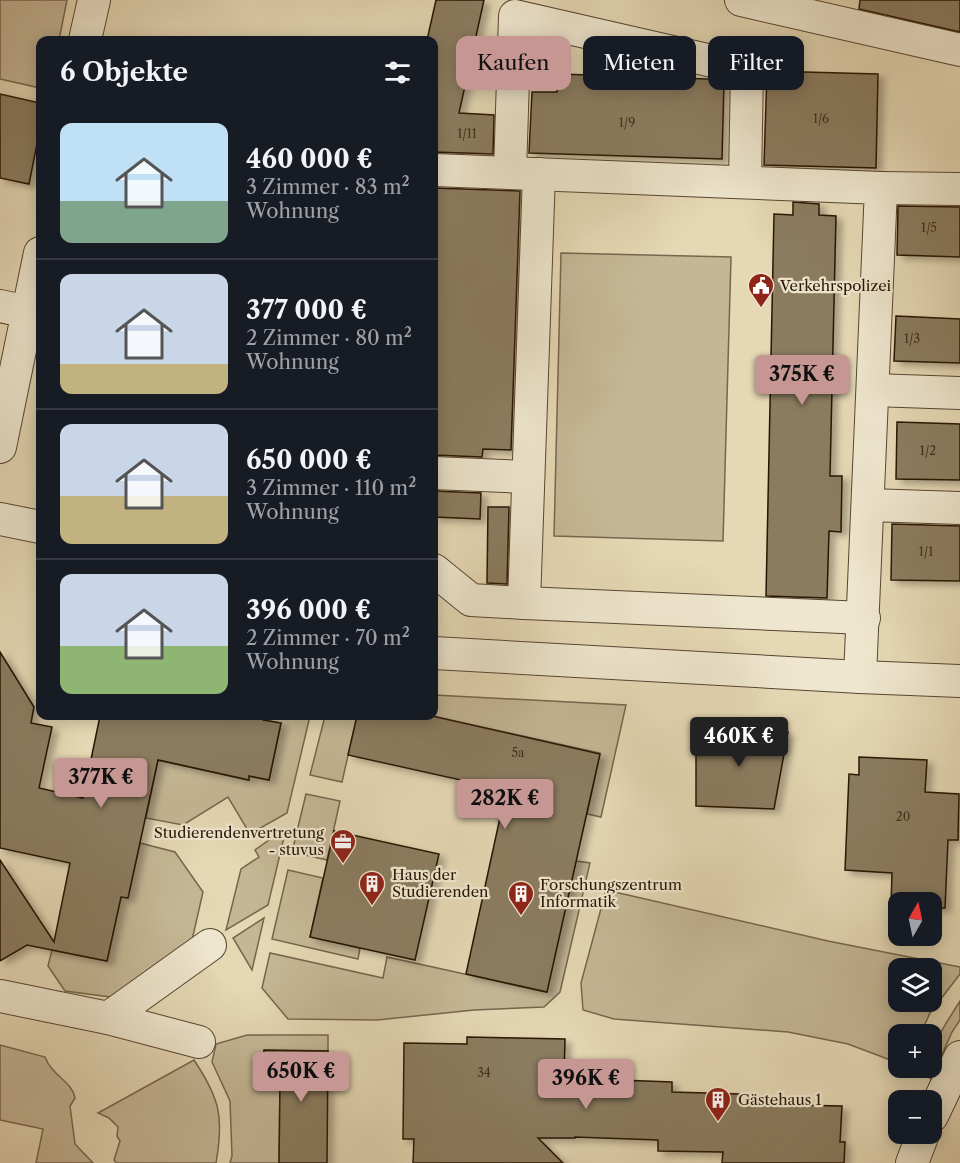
<!DOCTYPE html>
<html lang="de">
<meta charset="utf-8">
<style>
body{margin:0;font-family:"Libre Caslon Text",serif;background:#242831;color:#f1f3f6;height:100vh;display:flex;flex-direction:column;font-size:22px;white-space:nowrap}
*{box-sizing:border-box;margin:0}
p{font-size:20px;color:#9ea1a6}
.icon{flex:none;width:33px;height:33px;fill:none;stroke:currentColor;stroke-width:2;stroke-linecap:round;stroke-linejoin:round}
.map{position:relative;flex:1;overflow:hidden}
.side{position:absolute;left:36px;top:36px;width:402px;height:684px;display:flex;flex-direction:column;background:#171b24;border-radius:12px;box-shadow:0 3px 15px #0003}
.side>*{flex:none}
.banner{position:absolute;left:456px;top:36px;width:414px;height:54px;display:flex;gap:12px}
.needle{width:39px;rotate:9deg}
.tools{position:absolute;left:888px;top:892px;display:grid;gap:12px}
.tools a{display:grid;place-items:center;width:54px;height:54px;border-radius:12px;background:#171b24;box-shadow:0 3px 15px #0003;font-size:30px}
.price{position:absolute;translate:-50% -51px;padding:0 14px;border-radius:6px;background:#c59692;color:#111;font-size:20px;line-height:39px;filter:drop-shadow(0 2px 3px #0008)}
.price::after{content:'';position:absolute;left:50%;top:36px;width:18px;height:14px;margin-left:-9px;background:inherit;clip-path:polygon(0 0,100% 0,50% 100%)}
.price.selected{background:#222;color:#fff}
ul{padding:0;list-style:none}
li{display:flex;align-items:center;gap:18px;height:150px;padding:0 24px}
li+li{border-top:2px solid #363941}
li span{display:grid;place-items:center;flex:none;width:168px;height:120px;border-radius:12px;color:#555}
li>.icon{margin-inline-start:auto}
span .icon{width:72px;height:72px;fill:#fffc;stroke-width:1}
li b{font-size:26px}
h2{display:flex;justify-content:space-between;align-items:center;height:72px;padding:0 24px;font-size:26px}
.chip{padding:0 21px;border-radius:12px;background:#171b24;box-shadow:0 3px 15px #0003;font-size:21px;line-height:54px}
.chip.selected{background:#c59692;color:#111}
.map>svg:first-child{display:block}
.green{fill:#c5b796;stroke:#77664e;stroke-width:1.5;fill-rule:evenodd}
.building{fill:#8b7b60;stroke:#291606;stroke-width:1.5;filter:url(#shadow)}
.lines{fill:none;stroke-linecap:round;stroke-linejoin:round}
.minor-casing{stroke:#584632;stroke-width:34}
.minor{stroke:#eee6ce;stroke-width:32}
.labels{text-anchor:middle;stroke-width:4.5;stroke-linejoin:round;paint-order:stroke}
.number-label{font-size:12px;fill:#422f1c}
.poi-label{font-size:15px;fill:#291606;stroke:#eee6ce;text-anchor:start}
</style>
<div class="map">
<svg width="960" height="1163" viewBox="0 0 960 1163">
<defs>
<filter id="shadow"><feDropShadow dx="6" dy="4" stdDeviation="3" flood-color="#0004"/></filter>
</defs>
<rect width="100%" height="100%" fill="#e5d8b4"/>
<filter id="stains"><feTurbulence type="fractalNoise" baseFrequency=".00333" numOctaves="4"/><feColorMatrix values="0 0 0 0 .2 0 0 0 0 .09 0 0 0 0 .02 0 0 0 .5 -.17"/></filter>
<radialGradient id="worn" r=".72"><stop offset=".6" stop-color="#630" stop-opacity="0"/><stop offset="1" stop-color="#630" stop-opacity=".3"/></radialGradient>
<g class="green">
<path d="M0 0H67L59 40H40V88L0 79Z"/>
<path d="M561 253 731 257 723 541 554 536Z"/>
<path d="M434 695 626 705 601 817 587 814 600 753 432 716Z"/>
<path d="M264 716H310L287 813 250 834 228 797 183 825 146 818 158 760 248 780 249 776 269 780 281 723 263 720Z"/>
<path d="M325 716H357L342 782 310 775Z"/>
<path d="M306 794 340 801 327 860 292 852Z"/>
<path d="M282 831 285 833 268 905 226 930 241 869 259 857 255 850Z"/>
<path d="M140 843 175 852 203 892 190 949 118 998 65 991 48 966 52 950 107 961 121 897 128 898Z"/>
<path d="M576 861 590 863 560 992 544 1007 474 1010 377 1020 288 1019 262 988 270 953 383 978 387 957 546 992Z"/>
<path d="M288 870 323 878 310 937 360 948 358 959 272 939Z"/>
<path d="M606 890 828 941 960 967V974L930 1013 920 1035H898V1063L848 1044 788 1032 614 1019 583 1010 581 983ZM898 969H932V1002H898Z"/>
<path d="M264 918 252 970 233 938Z"/>
<path d="M960 1001V1020L952 1032 931 1079 923 1073 925 1068H932C932 1040 946 1024 960 1001Z"/>
<path d="M247 1035H328V1051H264L263 1081 280 1082 279 1163H230L232 1156 230 1101 212 1062 216 1044Z"/>
<path d="M0 1045 45 1057C52 1076 72 1081 75 1098L70 1106 75 1144 93 1163H36L43 1129 0 1120Z"/>
<path d="M194 1060C220 1099 224 1117 216 1163H116L114 1160 120 1141 117 1136 118 1127 109 1118 98 1113Z"/>
</g>
<g class="building">
<path d="M436 0H484L459 113 494 115 493 154 434 152V40H427Z"/>
<path d="M860 0H960V32L859 9Z"/>
<path d="M767 71 878 74 876 168 764 165Z"/>
<path d="M558 74 708 79 724 82 722 159 529 153 532 92H557Z"/>
<path d="M0 94 40 103V129L29 184 0 178Z"/>
<path d="M434 188 520 191 511 450 483 449 482 457 434 455Z"/>
<path d="M793 202 819 204V215L836 216 830 476H842L841 532 829 531 827 598 766 596 774 214 793 215Z"/>
<path d="M898 206 960 207V257L897 255Z"/>
<path d="M896 316 960 319V363L894 361Z"/>
<path d="M897 422 960 424V480L896 479Z"/>
<path d="M434 491 481 493 480 519 434 517Z"/>
<path d="M488 507H509L507 584 487 583Z"/>
<path d="M892 524 960 526V581L891 580Z"/>
<path d="M0 652 34 707 31 723 52 727 39 788 83 798 100 716H264L263 720 281 723 269 780 249 776V780L158 760 128 898 121 897 107 961 27 945 0 961V860L54 942 70 863 0 848Z"/>
<path d="M357 716H432L600 754 547 992 466 974 506 790 348 755Z"/>
<path d="M696 729 788 732 774 809 696 806Z"/>
<path d="M859 757 927 760 925 792 959 794 958 840H948L945 908H932V903H898V907L891 906 892 873 845 870 849 774 859 775Z"/>
<path d="M334 831 439 854 415 960 310 937Z"/>
<path d="M467 1037 565 1039 564 1078 672 1082V1092L740 1094V1104L842 1106 840 1142H845L844 1163H722L723 1152 658 1151V1140L575 1137V1138H538L563 1163H413L414 1139H403L404 1043 467 1044Z"/>
<path d="M264 1050 328 1051 327 1163H279L280 1082 263 1081Z"/>
</g>
<g class="lines">
<defs>
<g id="minor">
<path d="M741 0 960 50"/>
<path d="M85 40 94 0"/>
<path d="M434 170 881 188 860 677"/>
<path d="M510 173 515 16 747 69 745 182"/>
<path d="M539 174 524 603 864 618"/>
<path d="M881 188 960 189"/>
<path d="M0 306 28 312"/>
<path d="M873 390 960 393"/>
<path d="M0 447 40 253"/>
<path d="M434 473 528 477"/>
<path d="M868 505 960 508"/>
<path d="M0 519 40 527"/>
<path d="M434 570 471 600 524 603"/>
<path d="M434 653 860 677 960 681"/>
<path d="M0 996 108 1018 199 1042"/>
<path d="M108 1018 210 945"/>
<path d="M932 1116 960 1057"/>
<path d="M912 1163 923 1134"/>
</g>
</defs>
<use href="#minor" class="minor-casing"/>
<use href="#minor" class="minor"/>
</g>
<defs>
<symbol id="civic-pin" viewBox="-11 -11 22 30"><path d="M0 17L-7.5 6A9.5 9.5 0 1 1 7.5 6Z" fill="#8f2418" stroke="#eee6ce"/><path d="M-.6-6.5H3V-4.5H.6V-3L4-1V1h2V6H-6V1h2V-1L-.6-3ZM-1.2 2.5V6h2.4V2.5Z" fill="#fff"/></symbol>
<symbol id="office-pin" viewBox="-11 -11 22 30"><path d="M0 17L-7.5 6A9.5 9.5 0 1 1 7.5 6Z" fill="#8f2418" stroke="#eee6ce"/><path d="M-6-3h4V-5.5h4V-3h4V5H-6ZM-1-4.5V-3h2v-1.5ZM-6 0V1H6V0Z" fill="#fff"/></symbol>
<symbol id="building-pin" viewBox="-11 -11 22 30"><path d="M0 17L-7.5 6A9.5 9.5 0 1 1 7.5 6Z" fill="#8f2418" stroke="#eee6ce"/><path d="M-4-6H4V6H1V3H-1V6H-4ZM-2.5-4.3h1.7v1.8h-1.7ZM.8-4.3h1.7v1.8H.8ZM-2.5-1h1.7V.8h-1.7ZM.8-1h1.7V.8H.8Z" fill="#fff"/></symbol>
</defs>
<g fill-rule="evenodd">
<use href="#civic-pin" x="746" y="271" width="30" height="40"/>
<use href="#office-pin" x="328" y="827" width="30" height="40"/>
<use href="#building-pin" x="357" y="869" width="30" height="40"/>
<use href="#building-pin" x="506" y="879" width="30" height="40"/>
<use href="#building-pin" x="703" y="1085" width="30" height="40"/>
</g>
<g class="labels">
<g class="number-label">
<text x="821" y="123">1/6</text>
<text x="627" y="127">1/9</text>
<text x="467" y="138">1/11</text>
<text x="929" y="232">1/5</text>
<text x="912" y="343">1/3</text>
<text x="928" y="455">1/2</text>
<text x="926" y="556">1/1</text>
<text x="518" y="757">5a</text>
<text x="903" y="821">20</text>
<text x="484" y="1077">34</text>
</g>
<g class="poi-label">
<text x="780" y="291">Verkehrspolizei</text>
<text x="324" y="838" text-anchor="end">Studierendenvertretung<tspan x="324" dy="17">- stuvus</tspan></text>
<text x="392" y="880">Haus der<tspan x="392" dy="17">Studierenden</tspan></text>
<text x="540" y="890">Forschungszentrum<tspan x="540" dy="17">Informatik</tspan></text>
<text x="738" y="1105">Gästehaus 1</text>
</g>
</g>
<rect width="100%" height="100%" filter="url(#stains)"/>
<rect width="100%" height="100%" fill="url(#worn)"/>
</svg>
<div class="tools">
<a><svg class="needle" viewBox="-14 -14 28 28"><path d="M0-13l5 13h-10z" fill="#e53935"/><path d="M0 13l5-13h-10z" fill="#9ea1a6"/></svg></a>
<a><svg class="icon" aria-label="layers" viewBox="0 0 24 24"><path d="M12 4l9 5-9 5-9-5zM3 14l9 5 9-5"/></svg></a>
<a>+</a>
<a>−</a>
</div>
<b class="price" style="left:802px;top:406px">375K €</b>
<b class="price selected" style="left:739px;top:768px">460K €</b>
<b class="price" style="left:101px;top:809px">377K €</b>
<b class="price" style="left:505px;top:830px">282K €</b>
<b class="price" style="left:301px;top:1103px">650K €</b>
<b class="price" style="left:586px;top:1110px">396K €</b>
<div class="banner">
<a class="chip selected">Kaufen</a>
<a class="chip">Mieten</a>
<a class="chip">Filter</a>
</div>
<section class="side">
<h2>6 Objekte<svg class="icon" aria-label="filters" viewBox="0 0 24 24"><path d="M4 7h16M4 17h16"/><circle cx="9" cy="7" r="2"/><circle cx="15" cy="17" r="2"/></svg></h2>
<ul>
<li><span style="background:linear-gradient(#bfe0f5 65%,#7fa58c 0)"><svg class="icon" aria-label="home" viewBox="0 0 24 24"><path d="M3 11l9-7 9 7M6 9v11h12V9"/></svg></span><div><b>460 000 €</b><p>3 Zimmer · 83 m²</p><p>Wohnung</p></div></li>
<li><span style="background:linear-gradient(#c9d6e8 75%,#c2b280 0)"><svg class="icon" aria-label="home" viewBox="0 0 24 24"><path d="M3 11l9-7 9 7M6 9v11h12V9"/></svg></span><div><b>377 000 €</b><p>2 Zimmer · 80 m²</p><p>Wohnung</p></div></li>
<li><span style="background:linear-gradient(#c9d6e8 60%,#c2b280 0)"><svg class="icon" aria-label="home" viewBox="0 0 24 24"><path d="M3 11l9-7 9 7M6 9v11h12V9"/></svg></span><div><b>650 000 €</b><p>3 Zimmer · 110 m²</p><p>Wohnung</p></div></li>
<li><span style="background:linear-gradient(#c9d6e8 60%,#8fb573 0)"><svg class="icon" aria-label="home" viewBox="0 0 24 24"><path d="M3 11l9-7 9 7M6 9v11h12V9"/></svg></span><div><b>396 000 €</b><p>2 Zimmer · 70 m²</p><p>Wohnung</p></div></li>
</ul>
</section>
</div>
